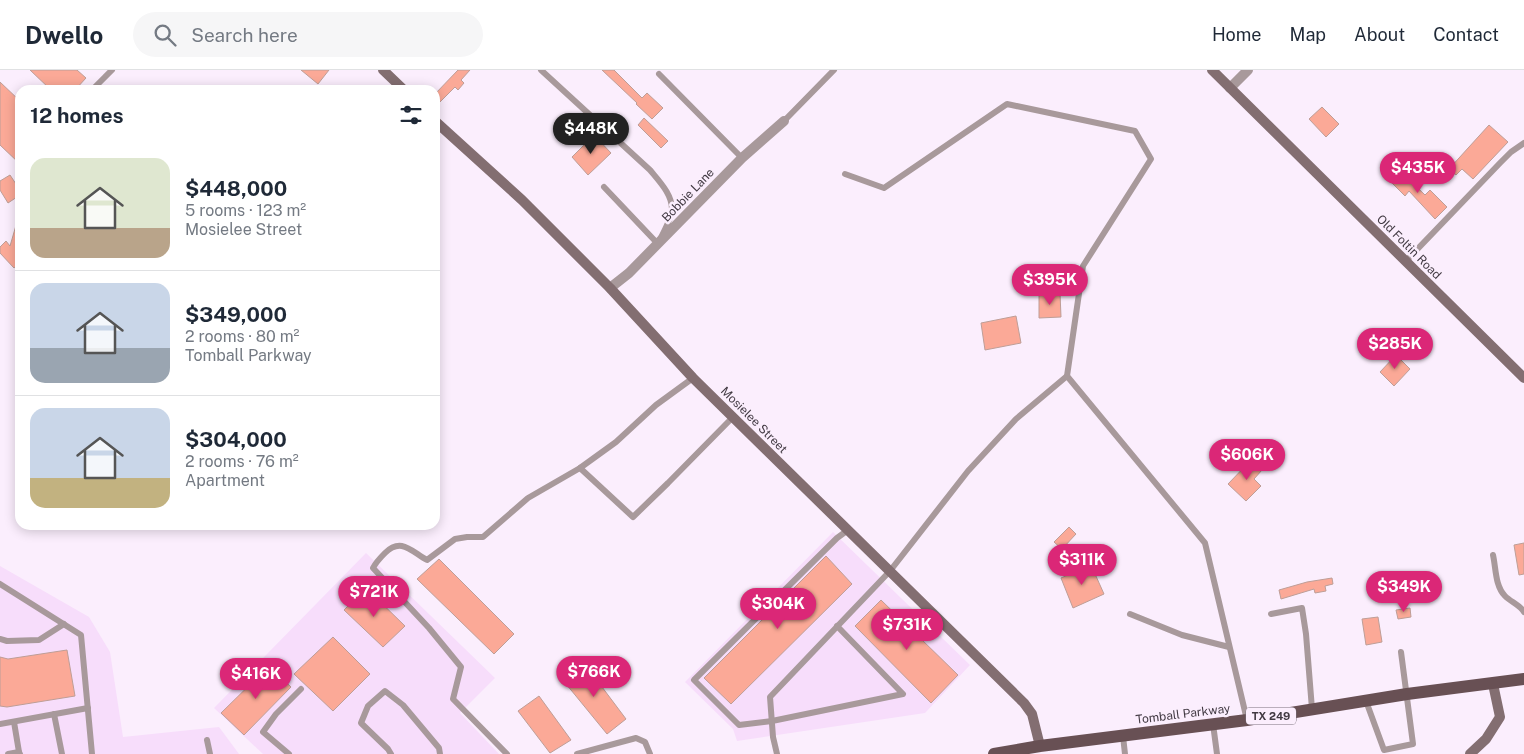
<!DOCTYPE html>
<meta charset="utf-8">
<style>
body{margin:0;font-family:"Public Sans",sans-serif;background:#f6f6f7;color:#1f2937;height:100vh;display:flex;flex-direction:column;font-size:19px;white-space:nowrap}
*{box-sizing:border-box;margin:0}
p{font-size:16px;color:#747a83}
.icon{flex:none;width:28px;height:28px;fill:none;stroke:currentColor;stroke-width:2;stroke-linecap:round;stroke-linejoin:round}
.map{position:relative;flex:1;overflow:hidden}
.panel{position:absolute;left:15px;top:15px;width:425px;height:445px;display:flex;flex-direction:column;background:#fff;border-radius:15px;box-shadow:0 2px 12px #0003}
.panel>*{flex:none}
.price{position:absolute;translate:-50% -42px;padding:0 11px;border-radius:18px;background:#db2777;color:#fff;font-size:16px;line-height:32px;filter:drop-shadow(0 1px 2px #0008)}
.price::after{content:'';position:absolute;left:50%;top:30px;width:15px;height:11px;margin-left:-8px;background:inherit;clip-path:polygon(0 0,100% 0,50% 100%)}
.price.selected{background:#222;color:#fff}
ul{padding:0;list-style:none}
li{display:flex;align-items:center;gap:15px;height:125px;padding:0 15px}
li+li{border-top:1px solid #e0e1e3}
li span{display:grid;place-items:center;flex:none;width:140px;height:100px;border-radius:15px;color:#555}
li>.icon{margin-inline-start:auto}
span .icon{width:60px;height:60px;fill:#fffc;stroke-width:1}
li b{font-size:21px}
h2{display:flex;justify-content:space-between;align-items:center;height:60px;padding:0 15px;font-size:21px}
header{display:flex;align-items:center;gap:30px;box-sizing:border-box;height:70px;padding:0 25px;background:#fff;border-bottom:1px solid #e0e1e3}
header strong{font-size:24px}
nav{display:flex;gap:28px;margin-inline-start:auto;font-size:18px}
.search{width:350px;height:45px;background:#f6f6f7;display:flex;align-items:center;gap:12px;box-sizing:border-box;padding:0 18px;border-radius:28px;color:#747a83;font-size:19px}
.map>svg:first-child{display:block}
.built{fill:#f7ddfb}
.building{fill:#fba997;stroke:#be9e97}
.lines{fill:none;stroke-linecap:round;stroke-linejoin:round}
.lane{stroke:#a8999b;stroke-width:6}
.street{stroke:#a8999b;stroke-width:10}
.secondary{stroke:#836e71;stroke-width:10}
.primary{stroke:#685054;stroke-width:12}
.labels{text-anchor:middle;stroke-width:5;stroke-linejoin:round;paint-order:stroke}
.shield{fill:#fbeefd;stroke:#796f7a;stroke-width:1}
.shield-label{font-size:11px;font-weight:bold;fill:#413942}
.street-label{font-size:12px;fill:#413942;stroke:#fbeefd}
</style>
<header>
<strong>Dwello</strong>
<div class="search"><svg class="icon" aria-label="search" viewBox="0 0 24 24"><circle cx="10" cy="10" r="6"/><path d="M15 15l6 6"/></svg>Search here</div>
<nav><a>Home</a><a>Map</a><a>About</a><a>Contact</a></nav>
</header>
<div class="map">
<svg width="1524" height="684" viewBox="0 0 1524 684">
<rect width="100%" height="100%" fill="#fbeefd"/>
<g class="built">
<path d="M833 462 970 595 925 643 737 671 733 659 685 612Z"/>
<path d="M366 483 495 608 460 643 499 684H263L214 638Z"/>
<path d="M0 496 89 547 110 582 123 667 219 657 239 684H0Z"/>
</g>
<g class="building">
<path d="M30 0H77L86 8 75 20H51Z"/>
<path d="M301 0H329L318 14Z"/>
<path d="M458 0H470L461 10 464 13 458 20 455 17 435 37V24Z"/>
<path d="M602 0H614L642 28 647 23 663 38 652 49 636 34 637 33Z"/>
<path d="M0 12 20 31V94L0 75Z"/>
<path d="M1322 37 1339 54 1326 67 1309 49Z"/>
<path d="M644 48 668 71 661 78 638 55Z"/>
<path d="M1489 55 1508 72 1473 109 1462 99 1456 105 1449 99Z"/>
<path d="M594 65 611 83 588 105 572 87Z"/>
<path d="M1398 99 1425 125 1430 120 1447 137 1435 149 1409 121 1405 126 1389 110Z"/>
<path d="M10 105 20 120V125L8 133 0 120V111Z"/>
<path d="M17 152H20V193L14 198 0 183V177L6 171 10 176Z"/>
<path d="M1060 223 1061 247 1039 248V224Z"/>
<path d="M1016 246 1021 273 985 280 981 253Z"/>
<path d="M1396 285 1410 299 1394 316 1380 302Z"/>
<path d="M1252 389 1262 400 1254 409 1261 416 1246 431 1228 414Z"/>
<path d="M1069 457 1076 464 1062 479 1054 472Z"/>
<path d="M1524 473V504L1519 505 1514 475Z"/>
<path d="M826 486 852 514 731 634 704 608Z"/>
<path d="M439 489 514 564 494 584 417 509Z"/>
<path d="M1091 495 1104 524 1073 538 1061 508Z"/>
<path d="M1332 508 1333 514 1325 516 1326 521 1315 523 1314 519 1281 529 1279 520 1307 512Z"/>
<path d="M366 518 405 556 383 577 344 540Z"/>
<path d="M881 530 958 605 931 633 855 556Z"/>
<path d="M1410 538 1411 547 1398 549 1396 540Z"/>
<path d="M1378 547 1382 572 1366 575 1362 549Z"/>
<path d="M333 567 370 604 333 641 294 604Z"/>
<path d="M67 580 75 626 7 637 0 636V587L8 589Z"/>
<path d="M584 593 626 649 607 664 562 609Z"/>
<path d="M269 596 291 617 244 665 221 643Z"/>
<path d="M539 626 571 670 550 683 518 641Z"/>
</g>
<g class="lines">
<g class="lane">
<path d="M541 0 650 100C659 111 673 125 672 141 672 147 661 167 658 174L604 117"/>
<path d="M659 4 742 88"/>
<path d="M92 20 112 0"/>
<path d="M784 51 834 0"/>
<path d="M845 104 884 118 1007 34 1135 61 1151 89 1083 196 1067 306 1205 473 1247 650"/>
<path d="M1406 191 1500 93 1511 82 1524 73"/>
<path d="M580 398 633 447 668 413 733 347"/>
<path d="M1493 485C1496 498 1495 516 1505 526 1511 532 1520 535 1524 542"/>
<path d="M0 514 81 565 92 684"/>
<path d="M1130 544 1182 565 1229 577"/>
<path d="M1271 544 1302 538 1306 564 1312 639"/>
<path d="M837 556 903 624 772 651 739 655 694 610 837 468 848 460"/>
<path d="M0 569 7 571 39 570 64 554"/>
<path d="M1366 631 1384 680 1413 674 1401 582"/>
<path d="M54 644 62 684"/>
<path d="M14 652 19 682"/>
<path d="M0 654 88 638"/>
<path d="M1213 654 1217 684"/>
<path d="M1123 666 1125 684"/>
<path d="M207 670 210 684"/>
<path d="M8 684 19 682 20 684"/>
<path d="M289 684 263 662 276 644 301 619"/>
<path d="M391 684 388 679 361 653 368 636 385 621 403 635 439 678 440 684"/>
<path d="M507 684 453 629 461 597 429 558 373 498C376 492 380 488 385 483 401 467 411 481 427 490L455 469 467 467H483L528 428 580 398 616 372 656 335 693 308"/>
<path d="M577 684 636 668 645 672 650 684"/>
<path d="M777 684 773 667 770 627 890 501 968 401 1016 349 1067 306"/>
</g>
<g class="street">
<path d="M1230 18 1248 0"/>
<path d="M610 218 629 203 742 88 784 51"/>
</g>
<g class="secondary">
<path d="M383 0 404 20"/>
<path d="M1212 0 1524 308"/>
<path d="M435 51 522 130 610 218 693 308 1024 633 1032 644 1040 676"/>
<path d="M1470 684 1486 669 1500 647 1493 614"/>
</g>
<path class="primary" d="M994 684 1040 676 1247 650 1407 624 1524 609"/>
</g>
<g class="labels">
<rect class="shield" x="1246" y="637.5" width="50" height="17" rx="4"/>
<g class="shield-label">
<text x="1271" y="650">TX 249</text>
</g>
<g class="street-label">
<text transform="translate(688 125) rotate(-46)" y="4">Bobbie Lane</text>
<text transform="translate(1409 177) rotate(45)" y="4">Old Foltin Road</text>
<text transform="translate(754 350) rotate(45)" y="4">Mosielee Street</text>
<text transform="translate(1183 644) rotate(-7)" y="4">Tomball Parkway</text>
</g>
</g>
</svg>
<b class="price selected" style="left:591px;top:85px">$448K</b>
<b class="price" style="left:1418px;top:124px">$435K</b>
<b class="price" style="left:1050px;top:236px">$395K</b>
<b class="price" style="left:1395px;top:300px">$285K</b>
<b class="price" style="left:1247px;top:411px">$606K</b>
<b class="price" style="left:1082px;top:516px">$311K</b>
<b class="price" style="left:1404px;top:543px">$349K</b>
<b class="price" style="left:374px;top:548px">$721K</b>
<b class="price" style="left:778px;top:560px">$304K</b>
<b class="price" style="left:907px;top:581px">$731K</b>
<b class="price" style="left:594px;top:628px">$766K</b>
<b class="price" style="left:256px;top:630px">$416K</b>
<section class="panel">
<h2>12 homes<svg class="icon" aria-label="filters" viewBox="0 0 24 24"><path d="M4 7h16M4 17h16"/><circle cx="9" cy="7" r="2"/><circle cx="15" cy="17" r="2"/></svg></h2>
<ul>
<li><span style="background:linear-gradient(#dfe7d0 70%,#b9a48a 0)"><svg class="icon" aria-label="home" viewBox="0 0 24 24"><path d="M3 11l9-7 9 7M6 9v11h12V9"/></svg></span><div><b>$448,000</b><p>5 rooms · 123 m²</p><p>Mosielee Street</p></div></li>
<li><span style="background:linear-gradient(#c9d6e8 65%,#9aa5b1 0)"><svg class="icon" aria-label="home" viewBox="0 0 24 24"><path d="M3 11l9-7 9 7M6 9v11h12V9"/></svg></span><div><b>$349,000</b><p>2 rooms · 80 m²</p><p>Tomball Parkway</p></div></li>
<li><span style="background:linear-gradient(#c9d6e8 70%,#c2b280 0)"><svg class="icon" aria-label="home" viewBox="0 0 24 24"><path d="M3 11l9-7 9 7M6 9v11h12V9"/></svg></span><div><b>$304,000</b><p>2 rooms · 76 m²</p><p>Apartment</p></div></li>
</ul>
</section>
</div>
